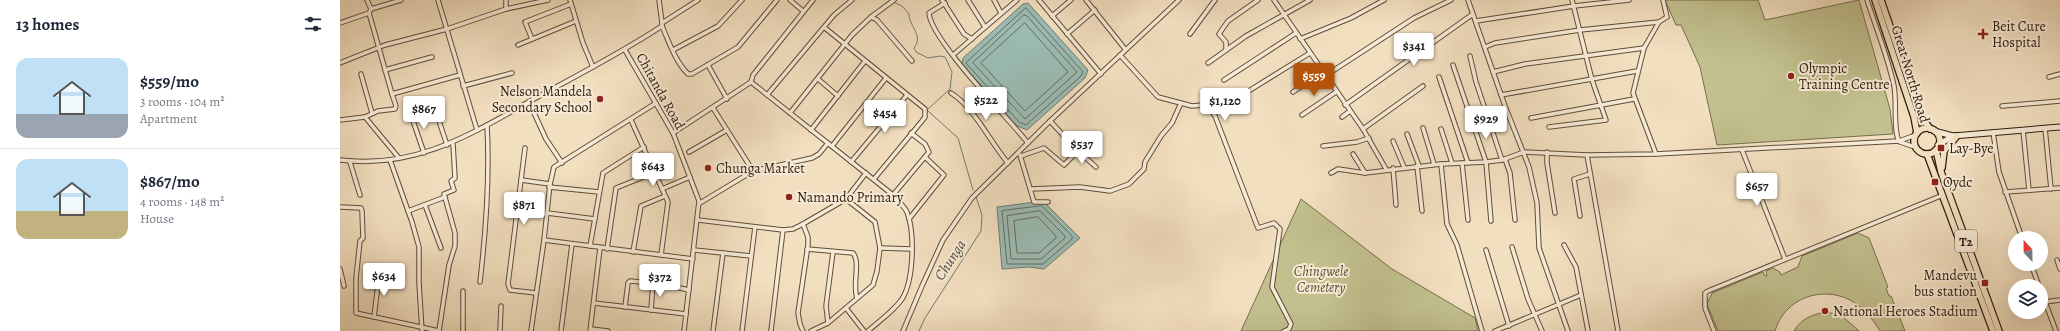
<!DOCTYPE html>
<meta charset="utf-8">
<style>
body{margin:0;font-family:Alegreya,serif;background:#f2f2f3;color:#1f2937;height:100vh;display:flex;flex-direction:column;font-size:15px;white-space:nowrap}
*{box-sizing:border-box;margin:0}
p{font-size:13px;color:#747a83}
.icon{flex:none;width:22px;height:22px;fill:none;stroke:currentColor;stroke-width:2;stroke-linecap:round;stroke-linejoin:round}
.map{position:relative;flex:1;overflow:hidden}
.side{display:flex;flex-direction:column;background:#fff;width:340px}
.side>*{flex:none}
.needle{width:26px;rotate:338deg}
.buttons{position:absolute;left:1668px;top:231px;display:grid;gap:8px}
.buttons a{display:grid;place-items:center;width:40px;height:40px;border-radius:50%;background:#fff;box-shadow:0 4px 16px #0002;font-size:20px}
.price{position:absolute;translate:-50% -34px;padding:0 9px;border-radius:4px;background:#fff;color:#222;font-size:13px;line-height:26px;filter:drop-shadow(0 1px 2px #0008)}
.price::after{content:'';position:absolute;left:50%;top:24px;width:12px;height:9px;margin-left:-6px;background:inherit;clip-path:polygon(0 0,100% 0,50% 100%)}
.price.on{background:#b45309;color:#fff}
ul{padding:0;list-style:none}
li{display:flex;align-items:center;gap:12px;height:100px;padding:0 16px}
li+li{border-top:1px solid #e0e1e3}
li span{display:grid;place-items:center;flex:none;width:112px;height:80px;border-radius:12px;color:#555}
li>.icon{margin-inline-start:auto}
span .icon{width:48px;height:48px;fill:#fffc;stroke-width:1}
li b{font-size:17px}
h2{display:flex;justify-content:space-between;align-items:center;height:48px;padding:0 16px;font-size:17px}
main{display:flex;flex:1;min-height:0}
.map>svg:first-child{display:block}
.green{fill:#c1c08e;stroke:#776e4d}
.water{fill:#9bbcb4;stroke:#6f7c71}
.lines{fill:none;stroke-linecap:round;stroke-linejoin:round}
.shore{stroke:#646c60;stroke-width:1}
.stream{stroke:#6f7c71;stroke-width:1}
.street-casing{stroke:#5e4e39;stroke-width:5.5}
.secondary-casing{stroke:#2d1d0c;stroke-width:7}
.primary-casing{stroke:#2d1d0c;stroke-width:8}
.street{stroke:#f7ead6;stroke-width:3.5}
.secondary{stroke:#f7ead6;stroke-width:5}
.primary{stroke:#f2dfc0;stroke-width:5.5}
.poi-dot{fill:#8f2418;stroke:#f7ead6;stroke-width:1.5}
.labels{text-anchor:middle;stroke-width:4;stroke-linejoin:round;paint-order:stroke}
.shield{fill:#f7ead6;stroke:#6a5a49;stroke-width:1}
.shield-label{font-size:13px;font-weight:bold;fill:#2d1d0c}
.poi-label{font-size:14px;fill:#2d1d0c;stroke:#f7ead6;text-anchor:start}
.street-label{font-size:14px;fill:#2d1d0c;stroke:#f7ead6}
.park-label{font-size:14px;font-style:italic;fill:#594e33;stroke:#f7ead6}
.water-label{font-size:15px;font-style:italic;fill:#4e4d3e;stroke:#f7ead6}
</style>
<main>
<section class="side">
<h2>13 homes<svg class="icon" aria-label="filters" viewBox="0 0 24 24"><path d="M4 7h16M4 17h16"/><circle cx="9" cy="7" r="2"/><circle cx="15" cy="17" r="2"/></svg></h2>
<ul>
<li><span style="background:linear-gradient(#bfe0f5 70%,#9aa5b1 0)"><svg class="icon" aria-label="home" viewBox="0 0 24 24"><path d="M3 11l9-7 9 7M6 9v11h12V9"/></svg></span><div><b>$559/mo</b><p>3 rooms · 104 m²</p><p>Apartment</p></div></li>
<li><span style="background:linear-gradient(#bfe0f5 65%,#c2b280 0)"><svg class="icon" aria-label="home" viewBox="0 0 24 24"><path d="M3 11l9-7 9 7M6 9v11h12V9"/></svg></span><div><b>$867/mo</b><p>4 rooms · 148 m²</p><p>House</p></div></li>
</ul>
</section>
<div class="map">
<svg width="1720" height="331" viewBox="0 0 1720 331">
<rect width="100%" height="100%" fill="#f2dfc0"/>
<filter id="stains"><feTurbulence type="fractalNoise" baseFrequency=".005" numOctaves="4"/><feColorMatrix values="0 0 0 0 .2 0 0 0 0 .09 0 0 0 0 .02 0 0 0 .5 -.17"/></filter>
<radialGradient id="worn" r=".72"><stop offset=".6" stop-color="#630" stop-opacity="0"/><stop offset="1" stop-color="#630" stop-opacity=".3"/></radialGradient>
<g class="green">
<path d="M1325 0H1418L1425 20 1519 0 1550 109 1553 134 1377 145 1360 67 1341 25H1336Z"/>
<path d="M961 199 1052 269 1135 318 1138 331H901Z"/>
<path d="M1518 233 1529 238 1548 287 1546 288 1549 296H1551L1565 331H1540C1533 319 1523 307 1510 300 1481 285 1444 299 1435 331H1378L1367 304 1372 293 1423 272 1425 276H1427L1426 271 1433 268 1440 272 1441 275 1458 267 1462 256Z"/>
<path d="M1487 312 1502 316 1519 331H1454C1462 318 1473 314 1487 312Z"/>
</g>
<g class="water">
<path d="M688 3 748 70 745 78 687 130 677 126 622 64 623 58 683 4Z"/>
<path d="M703 201 740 238 704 269 689 267 662 269 657 207Z"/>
</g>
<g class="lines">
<g class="shore">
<path d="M686 8 743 72 741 76 686 125 679 122 626 63Z"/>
<path d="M684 15 687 16 737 72 685 119 633 63Z"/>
<path d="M685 23 728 72 685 111 641 63Z"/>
<path d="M702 206 732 236V239L703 264H667L662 211Z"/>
<path d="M700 211 725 236V238L701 259H671L667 216Z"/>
<path d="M698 217 716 236V238L699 253H677L674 221Z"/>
</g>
<g class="stream">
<path d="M553 2 562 6 569 14C569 27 584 35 574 48L576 52 588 58 600 56 605 57 612 72 610 89 587 110 618 138 633 190"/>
<path d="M579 331 585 318 641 231 642 215 636 197"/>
</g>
<defs>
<g id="street">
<path d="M27 0 31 9 29 13 52 94 120 75"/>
<path d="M98 0 137 130"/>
<path d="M230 0 243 43 253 67"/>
<path d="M319 0 322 23"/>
<path d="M450 0 463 11"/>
<path d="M602 0 624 34 632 39"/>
<path d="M628 0 645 27"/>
<path d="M654 0 661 13"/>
<path d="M699 0 761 74"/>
<path d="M746 0 785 49"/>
<path d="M934 0 1023 129 1046 169"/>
<path d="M1128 0 1165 106 1189 167 1197 203 1199 248 1228 331"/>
<path d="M1527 0C1536 28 1548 57 1554 86 1557 100 1553 131 1559 141"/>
<path d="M605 3 589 13C590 39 669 119 688 143"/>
<path d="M31 9 61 0"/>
<path d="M166 9V0"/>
<path d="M712 16 731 0"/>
<path d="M531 17 554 0"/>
<path d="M1136 21 1234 6 1289 0"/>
<path d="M0 23 29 13"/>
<path d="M322 26C329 42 335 61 348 74H352L398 47 437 0"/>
<path d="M485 28 585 109V117L582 121 534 179"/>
<path d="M727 34 755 10"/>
<path d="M850 34 875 0"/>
<path d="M192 39 185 22 231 4"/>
<path d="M960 39 1011 18 1044 0"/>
<path d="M178 45 236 21"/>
<path d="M1145 47 1155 43 1240 30 1319 22"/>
<path d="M285 50 333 133 359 201 344 331"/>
<path d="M333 50 378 26 402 0"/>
<path d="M886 50V42L879 34 888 21 918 0"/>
<path d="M613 55 677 0"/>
<path d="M780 55 818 97 852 106 863 105 868 107 875 116 918 228 934 223 940 229 932 287 951 324 949 329 944 331"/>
<path d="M1130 56 1136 82 1162 160"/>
<path d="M0 63 45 45 107 29 166 9 208 0"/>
<path d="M868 63 906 36 970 0"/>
<path d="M368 65 387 99"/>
<path d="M1113 65 1146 162 1151 221"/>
<path d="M45 70 92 57"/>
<path d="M1153 72 1185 64 1304 48"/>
<path d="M21 74 32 113"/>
<path d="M985 76 1074 18 1111 0"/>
<path d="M1099 77 1128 163"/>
<path d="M1709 77 1720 74"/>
<path d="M478 79 498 96"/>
<path d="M884 80 956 33"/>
<path d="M411 82 413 75 473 0"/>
<path d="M123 86 172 73"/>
<path d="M953 92 982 72"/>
<path d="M611 93C634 107 650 142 668 163"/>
<path d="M427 95 494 15 512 0"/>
<path d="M1161 95 1297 71"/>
<path d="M899 97 970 53"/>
<path d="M189 102 206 139 222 163"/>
<path d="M1005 105 1133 14"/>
<path d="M1662 106 1720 101"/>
<path d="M373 108 413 171"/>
<path d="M95 109 107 145"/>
<path d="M70 112 84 153"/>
<path d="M450 113 512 35 531 17 537 20 572 61"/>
<path d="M962 115 996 92"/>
<path d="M25 117 59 158"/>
<path d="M1002 117 1010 111"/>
<path d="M1191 118 1294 99"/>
<path d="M0 120 25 117 38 111 55 109 56 106 52 94"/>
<path d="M291 120 328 202 321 255"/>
<path d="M710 121 738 151 756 167"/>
<path d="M1209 127 1266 120 1252 80 1232 0"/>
<path d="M1083 128 1094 164"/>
<path d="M1705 128 1711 189"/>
<path d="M1023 129 1083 86"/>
<path d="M1101 129 1112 163"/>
<path d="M471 130 525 61"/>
<path d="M1683 130 1689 190"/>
<path d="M1653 132 1659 172 1682 238"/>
<path d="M333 133 411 82 553 195C558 201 564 206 567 212 575 233 574 280 562 299 554 311 539 321 528 331"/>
<path d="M1067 134 1079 166"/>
<path d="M1053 141 1064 167"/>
<path d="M1560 142 1575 147"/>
<path d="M492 146 546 78"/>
<path d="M983 146 1017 142 1029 138"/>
<path d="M185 148 168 284 170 290 196 293"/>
<path d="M1402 150 1445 259"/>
<path d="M349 152 387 130"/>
<path d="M1207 152V163L1215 213"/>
<path d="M1013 154 1025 173"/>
<path d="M1316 154 1293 93 1304 48 1319 22 1327 17 1323 0"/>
<path d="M680 155 694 202H708"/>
<path d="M681 156 704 148 724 165 738 151"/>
<path d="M1165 159 1170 173 1175 220"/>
<path d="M0 160C80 170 137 130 203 94 244 72 284 51 322 26V23L358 0"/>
<path d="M50 160 72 222 79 247V283L82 331"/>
<path d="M10 162 20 195"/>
<path d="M511 162 567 95"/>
<path d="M1122 163 1128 220"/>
<path d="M1101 164 1107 224 1117 245 1142 331"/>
<path d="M1077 166 1082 211"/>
<path d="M1053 168 1056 205"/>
<path d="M991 173 998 169 1025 173 1101 164 1146 162 1162 160 1184 152 1247 155"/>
<path d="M181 180 210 184"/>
<path d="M209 187 259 192"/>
<path d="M322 189 350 177"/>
<path d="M691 189 740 187 770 191 789 184 804 169 805 162 821 136 832 123 841 103"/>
<path d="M1665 192 1720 188"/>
<path d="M553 195 589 152 585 144 571 133"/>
<path d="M360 203 413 171 472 158 479 154 488 143"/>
<path d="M85 205 101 248"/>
<path d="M0 207 21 208 22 211 23 238 20 241 16 278V313L99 331 109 265 115 246V233L104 194 114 190 111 181 115 178 113 144"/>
<path d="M68 211 105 197"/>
<path d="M207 213 255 219"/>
<path d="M1240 216 1234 179 1250 174"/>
<path d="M569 219 604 175 586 158"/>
<path d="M358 220 443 230 453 229 463 224 506 199 526 173"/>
<path d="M204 240 353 259"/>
<path d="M1224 245 1236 267 1248 331"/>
<path d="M250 246 263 173 304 147"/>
<path d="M1172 247 1188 299 1202 331"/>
<path d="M540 248 572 249"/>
<path d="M267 249 276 188 316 172"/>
<path d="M467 249 513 253C521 263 512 284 517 298"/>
<path d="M354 250 411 256"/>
<path d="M1146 250 1169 326"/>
<path d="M293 252 301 206 325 196"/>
<path d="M1717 260 1720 269"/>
<path d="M1691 264 1699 286"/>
<path d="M0 269 4 286"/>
<path d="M140 282C146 230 150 177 147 125"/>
<path d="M123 291V331"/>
<path d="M1701 291 1716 331"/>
<path d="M1705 302 1720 300"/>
<path d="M254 303 346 314"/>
<path d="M285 307 288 283 290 281 321 284 349 290"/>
<path d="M506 308 524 331"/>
<path d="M311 310 313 283"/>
<path d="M34 317 39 276"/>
<path d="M488 323 486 306 493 252"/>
<path d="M251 329 268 331"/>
<path d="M160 331 161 306"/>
<path d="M191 331 204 240 210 184 214 167 316 103"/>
<path d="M221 331 232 244"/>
<path d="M250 331 260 248"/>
<path d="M373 331 383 253"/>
<path d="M402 331 415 227"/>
<path d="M431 331 443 230"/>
<path d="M463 331 460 324 458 313 468 245V237L463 224"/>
<path d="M471 331 488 323 533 285 537 271 540 248 535 222 506 199"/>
<path d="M563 331 582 286 603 240 632 198 710 121 839 0"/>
<path d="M1155 331 1241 295"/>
<path d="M1278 331 1247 155 1316 154 1559 141 1576 135"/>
<path d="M1374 331 1365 308V293L1368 291 1603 195"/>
</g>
<g id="secondary">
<path d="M1594 131 1613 136 1720 127"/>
<path d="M1598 145 1613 136"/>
</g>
<g id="primary">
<path d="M1535 0 1574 117 1577 133"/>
<path d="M1541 0 1580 114 1590 129"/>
<circle cx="1587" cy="141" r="13"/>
<path d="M1596 150 1601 172 1659 331"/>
<path d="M1587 154 1653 331"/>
<path d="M1602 168 1604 151 1617 136"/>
</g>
</defs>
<use href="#street" class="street-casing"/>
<use href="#secondary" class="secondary-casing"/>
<use href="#primary" class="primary-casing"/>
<use href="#street" class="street"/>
<use href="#secondary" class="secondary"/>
<use href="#primary" class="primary"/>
</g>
<g class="poi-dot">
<path d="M1641 28h4v4h4v4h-4v4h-4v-4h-4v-4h4z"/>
<circle cx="1451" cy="76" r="4"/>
<circle cx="260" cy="99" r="4"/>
<rect x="1597" y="144" width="8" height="8" rx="2"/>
<circle cx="368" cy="168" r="4"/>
<rect x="1591" y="178" width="8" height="8" rx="2"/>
<circle cx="449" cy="197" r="4"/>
<rect x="1641" y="279" width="8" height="8" rx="2"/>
<circle cx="1485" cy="311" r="4"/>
</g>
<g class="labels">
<rect class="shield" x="1615" y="230" width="22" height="22" rx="3"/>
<g class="shield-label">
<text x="1626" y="246">T2</text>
</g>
<g class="poi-label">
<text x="1652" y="31">Beit Cure<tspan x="1652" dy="16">Hospital</tspan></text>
<text x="1459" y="73">Olympic<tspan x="1459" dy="16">Training Centre</tspan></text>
<text x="252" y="96" text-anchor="end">Nelson Mandela<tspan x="252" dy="16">Secondary School</tspan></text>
<text x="1609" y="153">Lay-Bye</text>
<text x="376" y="173">Chunga Market</text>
<text x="1603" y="187">Oydc</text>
<text x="457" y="202">Namando Primary</text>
<text x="1637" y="280" text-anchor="end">Mandevu<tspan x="1637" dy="16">bus station</tspan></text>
<text x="1493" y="316">National Heroes Stadium</text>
</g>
<g class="street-label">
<text transform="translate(1571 74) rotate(73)" y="5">Great North Road</text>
<text transform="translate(321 91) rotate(61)" y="5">Chitanda Road</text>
</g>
<g class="park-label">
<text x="981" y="276">Chingwele<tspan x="981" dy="16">Cemetery</tspan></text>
</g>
<g class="water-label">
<text transform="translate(610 260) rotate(-57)" y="5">Chunga</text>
</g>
</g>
<rect width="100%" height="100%" filter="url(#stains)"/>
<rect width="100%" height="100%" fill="url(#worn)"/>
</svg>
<div class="buttons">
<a><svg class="needle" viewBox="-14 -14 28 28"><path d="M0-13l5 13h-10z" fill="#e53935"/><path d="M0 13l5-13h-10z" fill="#747a83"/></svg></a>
<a><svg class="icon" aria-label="layers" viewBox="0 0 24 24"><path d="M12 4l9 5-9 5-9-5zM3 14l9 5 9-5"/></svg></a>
</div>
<b class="price" style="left:1074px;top:67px">$341</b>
<b class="price on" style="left:974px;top:97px">$559</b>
<b class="price" style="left:646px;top:121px">$522</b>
<b class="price" style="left:885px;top:122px">$1,120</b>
<b class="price" style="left:84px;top:130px">$867</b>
<b class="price" style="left:545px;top:134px">$454</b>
<b class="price" style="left:1146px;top:140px">$929</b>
<b class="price" style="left:742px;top:165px">$537</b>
<b class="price" style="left:313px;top:187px">$643</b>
<b class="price" style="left:1417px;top:207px">$657</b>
<b class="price" style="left:184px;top:226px">$871</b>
<b class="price" style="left:44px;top:297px">$634</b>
<b class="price" style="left:320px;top:298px">$372</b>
</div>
</main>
